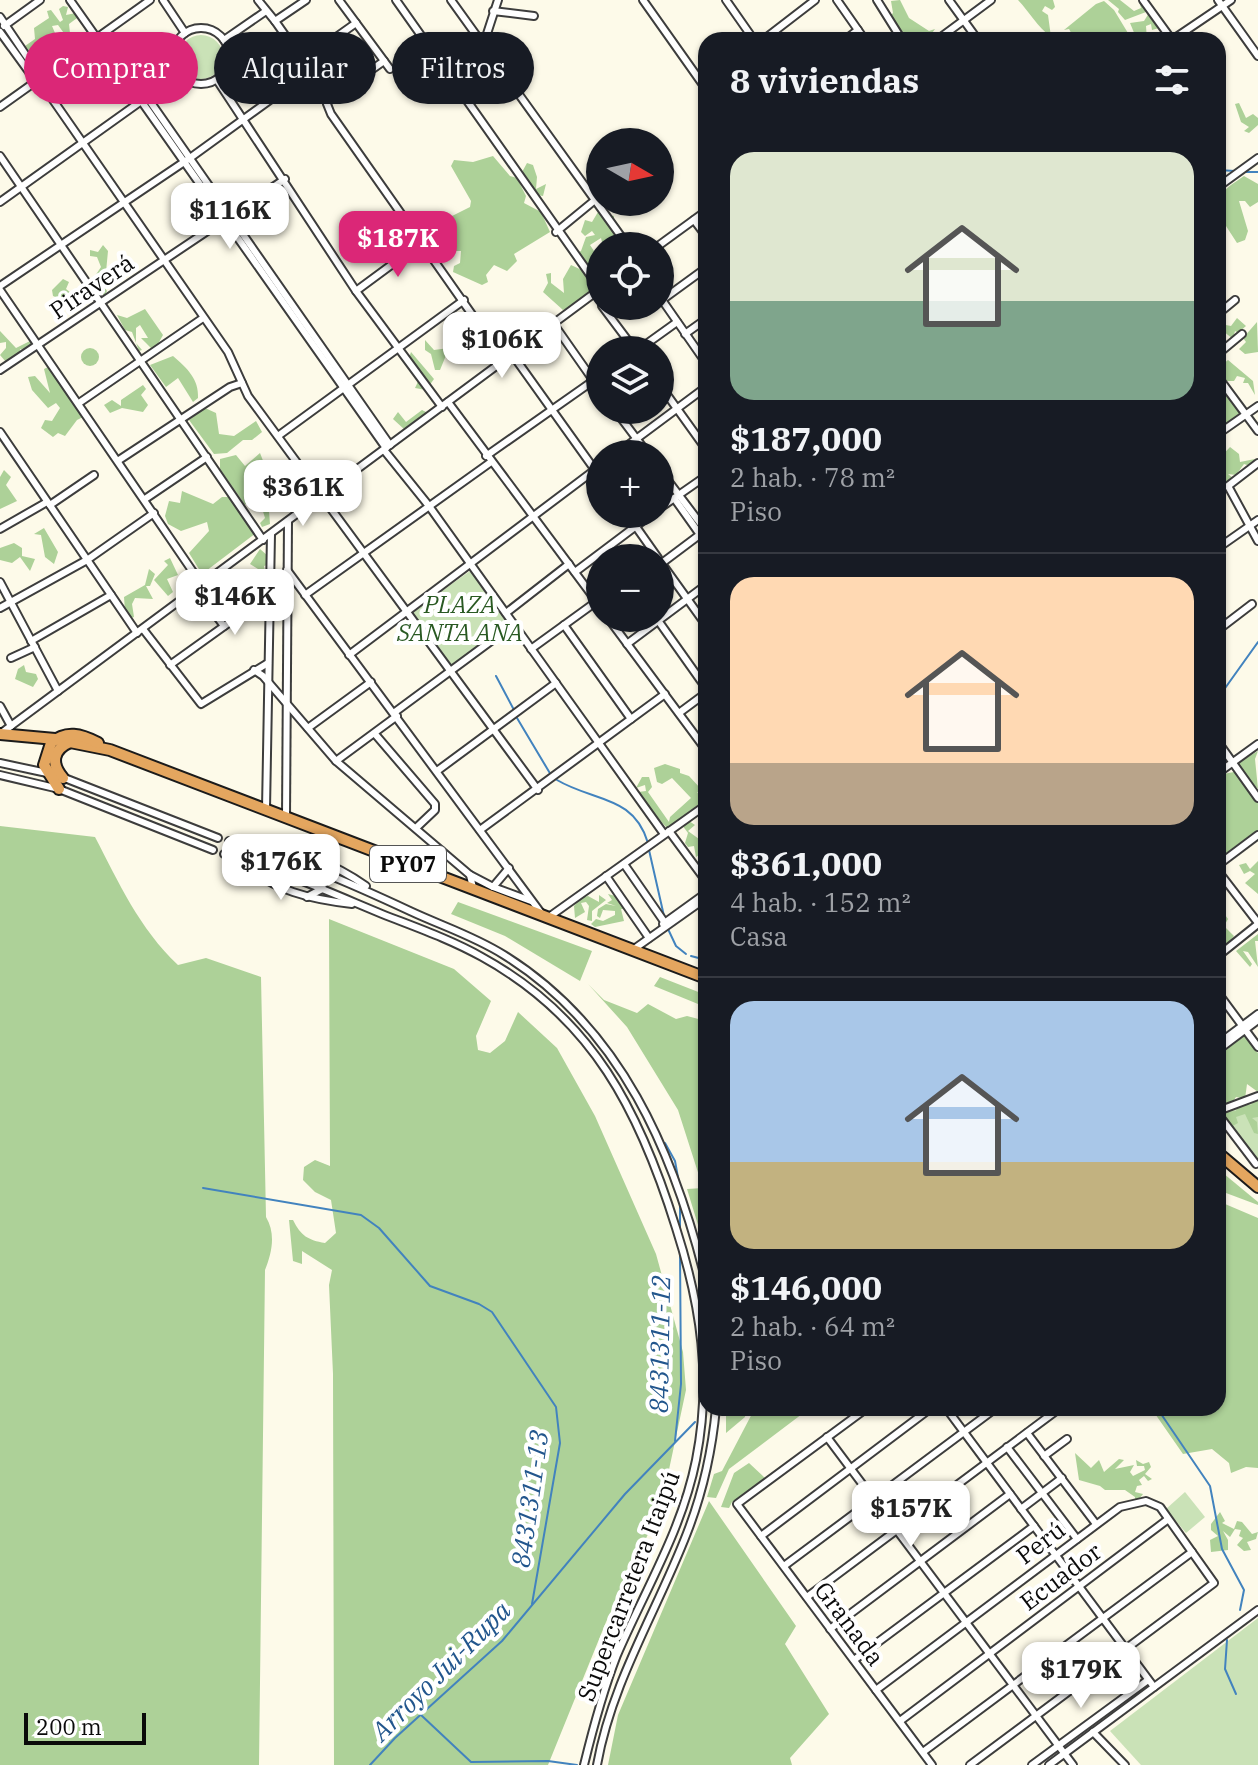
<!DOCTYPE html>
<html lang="es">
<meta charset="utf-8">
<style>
body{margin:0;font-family:"IBM Plex Serif",serif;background:#242831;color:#f1f3f6;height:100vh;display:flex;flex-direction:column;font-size:30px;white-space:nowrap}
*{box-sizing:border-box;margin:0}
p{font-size:26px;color:#9ea1a6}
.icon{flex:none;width:44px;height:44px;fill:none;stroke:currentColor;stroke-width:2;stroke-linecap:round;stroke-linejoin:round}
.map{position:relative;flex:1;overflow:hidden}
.side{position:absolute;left:698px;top:32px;width:528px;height:1384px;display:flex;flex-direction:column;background:#171b24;border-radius:24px;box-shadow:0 2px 6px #0004}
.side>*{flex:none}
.banner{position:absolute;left:24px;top:32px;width:554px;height:72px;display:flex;gap:16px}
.needle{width:52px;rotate:99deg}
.buttons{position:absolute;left:586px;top:128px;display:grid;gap:16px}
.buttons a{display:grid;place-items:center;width:88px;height:88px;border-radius:50%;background:#171b24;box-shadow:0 2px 6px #0004;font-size:40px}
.scale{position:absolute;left:24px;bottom:20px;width:122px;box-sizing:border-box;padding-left:8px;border:4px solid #0a0a0a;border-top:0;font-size:22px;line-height:28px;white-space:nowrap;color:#0a0a0a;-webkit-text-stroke:6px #fff;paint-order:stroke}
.price{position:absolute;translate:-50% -68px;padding:0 18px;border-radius:16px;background:#fff;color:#222;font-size:26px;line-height:52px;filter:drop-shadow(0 2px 4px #0008)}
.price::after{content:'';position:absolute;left:50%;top:48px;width:24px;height:18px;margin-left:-12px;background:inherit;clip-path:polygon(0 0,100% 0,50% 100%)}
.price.active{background:#db2777;color:#fff}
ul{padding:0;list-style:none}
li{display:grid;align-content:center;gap:16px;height:424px;padding:0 32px}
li+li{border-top:2px solid #363941}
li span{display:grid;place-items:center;height:248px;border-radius:24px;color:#555}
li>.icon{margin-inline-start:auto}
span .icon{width:144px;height:144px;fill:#fffc;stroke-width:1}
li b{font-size:34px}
h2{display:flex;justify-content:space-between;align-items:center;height:96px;padding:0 32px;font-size:34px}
.tag{padding:0 28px;border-radius:36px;background:#171b24;box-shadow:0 2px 6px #0004;font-size:28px;line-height:72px}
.tag.active{background:#db2777;color:#fff}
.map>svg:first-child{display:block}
.green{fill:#cae2b7}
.forest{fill:#add198}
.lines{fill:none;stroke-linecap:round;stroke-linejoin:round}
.stream{stroke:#4283be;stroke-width:2}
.minor-casing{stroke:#3d3d3d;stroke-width:10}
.highway-casing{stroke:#1b1b1b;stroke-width:14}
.minor{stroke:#fff;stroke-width:6}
.highway{stroke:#e4a65f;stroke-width:10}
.labels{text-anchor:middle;stroke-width:8;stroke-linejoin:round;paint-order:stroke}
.shield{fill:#fff;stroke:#545454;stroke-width:2}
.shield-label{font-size:22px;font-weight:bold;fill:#0a0a0a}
.street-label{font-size:24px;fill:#0a0a0a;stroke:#fff}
.park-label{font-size:24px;font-style:italic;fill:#295922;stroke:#fff}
.water-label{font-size:26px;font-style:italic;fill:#22568d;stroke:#fff}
</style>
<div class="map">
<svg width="1258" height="1765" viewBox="0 0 1258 1765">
<rect width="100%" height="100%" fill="#fdfae9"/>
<g class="green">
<circle cx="201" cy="57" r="22"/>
<path d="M470 571 510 624 451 667 411 613Z"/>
<path d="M1258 1099V1163L1221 1113Z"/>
<path d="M1185 1492 1205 1517 1186 1533 1166 1509Z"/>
<path d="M1258 1618V1765H1141L1110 1731Z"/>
</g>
<g class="forest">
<path d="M900 0 909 18 929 31 935 29 927 40H904L890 16 893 13 891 1Z"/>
<path d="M1018 0H1053L1055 7 1052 10 1045 6 1042 11 1048 15 1051 37C1037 26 1030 13 1018 0Z"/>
<path d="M1108 0H1120L1134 11 1141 8 1139 1 1144 2 1146 12 1125 20 1118 12 1119 9Z"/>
<path d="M1104 1 1114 10 1131 38 1135 35 1130 23 1144 21 1149 13 1159 28 1152 30 1151 24 1146 26 1147 40H1075L1069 29 1064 30 1096 4Z"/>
<path d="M63 6 68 7 66 15 76 13 77 18 69 24 70 33 66 36 58 25 52 26 58 40 50 42 43 37V53L34 56 25 46 35 39 34 28 49 18 47 11 51 10 60 22 63 20 59 9Z"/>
<path d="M101 46 113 63 112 70 83 83 78 78 60 73 64 62 73 61 89 68 100 56 96 52Z"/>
<path d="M1239 103 1246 118 1253 114 1258 118V125L1249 133 1244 131 1249 127 1241 122 1235 104Z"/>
<path d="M493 156 510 176 517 178 526 196 524 203 541 212 550 232 514 254 517 261 507 271 494 265 486 275 488 282 482 285 453 272 454 266 460 263 461 251H448L437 234 440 222 470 207 471 201 451 166 454 160 473 162Z"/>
<path d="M527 163 533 165 537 177 536 189 546 184 543 196 537 195 526 183 527 177 521 174Z"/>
<path d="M1244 176 1258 184V202L1250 207 1245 201H1239L1248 231 1245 240 1237 243 1226 226 1218 224C1218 193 1219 193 1244 176Z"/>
<path d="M598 212 614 216V235L611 241 613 246H603L601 238 590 245 600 260 597 272 575 254 581 251 586 237 595 235 592 231 585 236 581 232 585 220 592 222Z"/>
<path d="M103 245 108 251 106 272 112 285H103L107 291 104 296 93 279 101 267 97 257 90 256V250L98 252Z"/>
<path d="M571 265 586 272 594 286 578 303 563 310 543 292 548 283 546 274 551 273V283L564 293 563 279Z"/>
<path d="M63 279 69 282 66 289 75 296 72 301H62L55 310 53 306 58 298 53 296 52 290Z"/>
<path d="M145 309 163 335 154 351 141 338H148L140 325 136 328V343L142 350 139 351 132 332 125 330 117 315 127 318Z"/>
<path d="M1224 315 1221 324 1231 326 1237 318 1246 326 1238 333 1235 331 1233 339 1223 331 1220 348 1218 317Z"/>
<path d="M1257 322 1258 352 1245 354 1239 349 1246 342 1243 338Z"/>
<path d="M0 331 16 348 30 341 29 333 36 343 26 351 20 349 21 353 6 362 0 355 6 348V342L0 343Z"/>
<path d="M425 340 434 350 449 348 440 370H435L431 354 425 350Z"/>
<circle cx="90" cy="357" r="9"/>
<path d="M411 352 434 379 429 386 435 401 432 402 426 390 415 388C422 376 417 368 409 358Z"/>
<path d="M173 356C187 368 199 379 198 398L193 402 178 378 166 387 150 365Z"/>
<path d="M1228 360 1253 381 1255 395 1248 383H1243L1245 378 1237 376 1234 381H1225L1220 377V370L1226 369 1222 365Z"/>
<path d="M50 366 87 415 77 420 65 436 58 433 53 437 41 428 45 420 52 421 60 408 56 403 48 408 32 390 28 377 35 376 50 393 44 369Z"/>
<path d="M1218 380 1240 413 1218 430Z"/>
<path d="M143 385 146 389 141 395 148 405 143 412 122 408 110 413 104 405 112 400 121 406V400Z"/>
<path d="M205 408 216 413 219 434 234 436 256 421 262 432 252 440H243L227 453 214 454 189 420Z"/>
<path d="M422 410 428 413 405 430 393 419 398 412 406 422Z"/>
<path d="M1230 447 1239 454 1240 462 1255 459 1250 466 1244 464 1236 475 1228 474 1233 478 1227 482 1222 478V471L1218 470V460Z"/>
<path d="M260 453 275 491 268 499 270 524 262 527 260 523 265 518 261 505 252 497 245 505 220 469V459L236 455 245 466Z"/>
<path d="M4 470 11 477 6 485 17 501 0 509V477Z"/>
<path d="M182 491 213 504 222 497H231L256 533 202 574 189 553 209 531 207 522 181 531 168 524 165 516 169 501 180 503Z"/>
<path d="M44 528 58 552 54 564 45 557 41 535 34 534Z"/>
<path d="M14 543 22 548V556L35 559 30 571 20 557 12 563 0 560V548Z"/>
<path d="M260 549 268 556 267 565 264 566 267 580 262 585 268 588 260 594 252 577 258 569 250 564Z"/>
<path d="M170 558 178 575 167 579 173 592 168 596 154 580 168 565 164 561Z"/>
<path d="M149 569 155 574 150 586H146L153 599 135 598 132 604 134 617 131 618 125 611 124 597 145 585Z"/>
<path d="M235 572 249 583 254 598 250 605 243 606 231 598 228 573Z"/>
<path d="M24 665 26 672 36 674 38 679 33 687 15 679 18 669Z"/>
<path d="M1258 751 1255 759 1258 789 1236 764Z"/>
<path d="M665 764 680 769V773L689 776 701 789 697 793 706 792V799L667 828 638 796V792L646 791 645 785 636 788 642 777H649L652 787 648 792 669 822 670 817 691 798 672 778 662 784 657 782 654 768Z"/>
<path d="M1234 772 1258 798V830L1226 854 1224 846 1218 852V775Z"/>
<path d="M689 821 695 825 688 831 699 839 698 844 705 851 696 857 694 846 688 847 685 843 688 833 682 825Z"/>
<path d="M0 826 95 837C119 883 139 928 178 965L206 958 261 977 266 1217C276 1234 272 1252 265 1270L259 1765H0Z"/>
<path d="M1258 861V894L1245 883 1255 874 1250 871 1244 874 1239 865 1246 863 1250 869Z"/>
<path d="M608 894 619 897 626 909H621L624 921 595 927 591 924 596 919 603 921 615 915V911L603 910 600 918 597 916 598 909 606 904 616 906 607 903 612 900Z"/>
<path d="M599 895 606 900 592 911V921L587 920 589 906 586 902 581 903 585 912 575 918 574 906 581 898 588 896 599 902Z"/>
<path d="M458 902 592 951 580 981 505 936 451 914Z"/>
<path d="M1218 905 1228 919 1224 926 1234 936 1223 950 1218 946Z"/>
<path d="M329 919 454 969 491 1001 476 1036 478 1050 490 1053 505 1041 518 1012 557 1048 595 1116 656 1254 683 1352 686 1390 661 1507 606 1622 548 1765H334L333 1374 329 1285 332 1270 302 1251V1264L293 1261 289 1220H293C301 1236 308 1240 325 1243L336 1233 331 1200 315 1192 303 1180 304 1167 315 1160 330 1166Z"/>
<path d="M1258 934V941H1255L1258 967 1248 952 1243 951 1252 964 1250 967 1236 951Z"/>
<path d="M660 977 706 995V1013L698 1004 654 986Z"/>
<path d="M588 984 604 1000 637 1013 648 1004 676 1019 687 1016 706 1021V1251L687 1189 703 1188 678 1110 627 1027Z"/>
<path d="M1244 1036 1251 1037 1250 1044 1258 1053V1092L1247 1084 1245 1099 1236 1097 1232 1103 1219 1104 1218 1059 1223 1056 1219 1051Z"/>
<path d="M1258 1097V1117L1252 1118 1257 1122 1258 1134 1254 1133 1245 1114 1236 1117 1238 1123 1231 1127 1223 1118 1224 1112 1236 1111 1238 1104 1251 1105Z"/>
<path d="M1218 1169 1258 1202V1205L1218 1190Z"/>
<path d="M1218 1201 1258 1218V1468L1246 1467 1231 1473 1229 1463 1212 1449 1183 1454 1151 1408H1218Z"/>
<path d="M726 1408H746L745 1417 726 1433Z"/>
<path d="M755 1408H810L729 1469 716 1498 707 1497 714 1474 722 1471Z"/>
<path d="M1075 1453 1091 1468 1099 1460 1104 1472 1119 1459 1124 1460 1115 1469 1134 1465 1130 1472 1133 1476 1145 1470 1144 1466H1137L1136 1460 1143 1464 1149 1462 1151 1467 1145 1474 1152 1479 1148 1481 1144 1476 1139 1480 1142 1485 1137 1486 1135 1492 1143 1494 1140 1498 1146 1499 1135 1502V1497L1125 1490H1105L1100 1486 1079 1480Z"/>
<path d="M749 1463 765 1478 753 1492 732 1502 729 1508 721 1507 734 1473Z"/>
<path d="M709 1501 796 1626 785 1644 829 1714 790 1758 792 1765H608L618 1715Z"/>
<path d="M1220 1512 1225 1521 1222 1523 1234 1529 1237 1521 1242 1522 1252 1534 1258 1532 1256 1539 1247 1542 1251 1550 1244 1551 1237 1545 1243 1538 1239 1536 1241 1530 1235 1529 1230 1537 1223 1531 1228 1540V1550L1211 1552 1210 1540 1218 1536 1211 1530V1524Z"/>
</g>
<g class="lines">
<g class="stream">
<path d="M704 51 706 52"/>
<path d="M1218 170 1235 171"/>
<path d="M1245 172H1258"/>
<path d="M496 676 514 710"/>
<path d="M1218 698 1258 642"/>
<path d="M517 718 551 775"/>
<path d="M557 780C594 802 634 795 648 843"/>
<path d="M649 850 664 916"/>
<path d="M668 929 676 946 686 954"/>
<path d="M691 956 706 960"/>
<path d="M665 1143 675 1161 679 1183"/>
<path d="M203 1188 361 1215 379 1228 430 1286 479 1304 492 1312 556 1407 560 1443 532 1604"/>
<path d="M680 1203V1233"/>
<path d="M1157 1408 1210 1486 1222 1549 1244 1590 1240 1610"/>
<path d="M675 1441 681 1384 680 1252"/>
<path d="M1227 1640 1225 1669 1236 1694"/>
<path d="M421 1715 471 1762 548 1761 577 1765"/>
<path d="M370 1765 395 1738 502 1641 625 1494 695 1422"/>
</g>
<defs>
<g id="minor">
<path d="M70 0 386 448"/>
<path d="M163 0 185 33"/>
<path d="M258 0 275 21 306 0"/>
<path d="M339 0 390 69"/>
<path d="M396 0 600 289"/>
<path d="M451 0 628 246"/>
<path d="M643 0 706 89"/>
<path d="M726 0 754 40"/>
<path d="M837 0 865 40"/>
<path d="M877 0 902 40"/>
<path d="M949 0 978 40"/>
<path d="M1143 0 1172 40"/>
<path d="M1218 0 1258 56"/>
<path d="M493 11 534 16"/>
<path d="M0 17 42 79"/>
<path d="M275 21 330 99 384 61"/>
<path d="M4 26 40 0"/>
<circle cx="201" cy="56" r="28"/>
<path d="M0 32 32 76 44 87 228 352 248 396 538 790"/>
<path d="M103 34 390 445"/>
<path d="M224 40 266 11"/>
<path d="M763 40 815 0"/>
<path d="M845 40 858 30"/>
<path d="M937 40 991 0"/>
<path d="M1172 40 1231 0"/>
<path d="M483 46 498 0"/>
<path d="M304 60 356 23"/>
<path d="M217 80 356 291 442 407"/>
<path d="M330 99 327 104 331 114 504 360"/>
<path d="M0 107 150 0"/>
<path d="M0 156 263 540"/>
<path d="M1218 187 1258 158"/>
<path d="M0 202 179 74"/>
<path d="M694 220 706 236"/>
<path d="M556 232 595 200"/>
<path d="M658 246 706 211"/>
<path d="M0 286 190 158 310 71"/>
<path d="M0 290 202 585"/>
<path d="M356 291 421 243"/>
<path d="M660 297 706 363"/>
<path d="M662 300 706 268"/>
<path d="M602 306 635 350"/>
<path d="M1218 314 1235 300"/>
<path d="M553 323 600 390"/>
<path d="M685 334 706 319"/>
<path d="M638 350 677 322"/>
<path d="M512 354 600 477"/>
<path d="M1218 354 1242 334"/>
<path d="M0 370 285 179"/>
<path d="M1218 377 1258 431"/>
<path d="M660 385 706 449"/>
<path d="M448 402 600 606"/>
<path d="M79 403 203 318"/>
<path d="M615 410 648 454"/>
<path d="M0 432 137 633"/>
<path d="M1218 434 1258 406"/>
<path d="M278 436 464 300"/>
<path d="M384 450 429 506 664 834"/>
<path d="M616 454 706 387"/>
<path d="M486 456 600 376"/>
<path d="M119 460 230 387 242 383"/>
<path d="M1258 463 1228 486 1258 541"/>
<path d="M660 470 706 531"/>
<path d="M674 498 706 543"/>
<path d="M145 499 207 457"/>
<path d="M50 505 94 475"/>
<path d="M660 508 706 476"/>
<path d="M627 514 658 558"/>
<path d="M0 529 47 502"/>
<path d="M1218 548 1258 520"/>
<path d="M660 561 706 625"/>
<path d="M662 563 706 530"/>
<path d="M287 570 541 913"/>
<path d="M575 572 652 514"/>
<path d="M0 582 58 691"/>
<path d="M196 589 224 626"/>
<path d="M305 595 491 462"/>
<path d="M0 608 87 560 154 513"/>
<path d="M506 613 569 564"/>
<path d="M608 618 706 750"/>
<path d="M657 619 706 688"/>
<path d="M564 625 631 719"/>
<path d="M143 629 201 704 268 663"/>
<path d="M1218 630 1252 604"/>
<path d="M31 641 111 595"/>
<path d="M627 644 706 585"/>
<path d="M531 649 600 599"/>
<path d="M349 655 600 466"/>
<path d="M11 658 35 647"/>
<path d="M170 665 269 594 287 586"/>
<path d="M254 670 263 676 336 761 470 875 473 888"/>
<path d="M0 706 11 726"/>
<path d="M395 712 514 624"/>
<path d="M679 713 706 693"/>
<path d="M308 728 371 682"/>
<path d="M0 734 600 289"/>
<path d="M375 734 435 804V810L416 828"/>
<path d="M1218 742 1258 798"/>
<path d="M336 761 397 716"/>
<path d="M0 763 47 773"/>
<path d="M437 771 556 683"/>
<path d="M1218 773 1258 744"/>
<path d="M0 775 59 789 213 850"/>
<path d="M62 777 218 838"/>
<path d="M266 809 271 534"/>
<path d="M286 817 288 521"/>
<path d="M480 830 665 694"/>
<path d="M669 831 706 881"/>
<path d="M229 841C293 858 350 883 410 911 442 926 474 936 504 955 621 1028 674 1152 706 1282"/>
<path d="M258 845C295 847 336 865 366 886"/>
<path d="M224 854C278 869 329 892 382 914 415 927 450 939 482 957 593 1018 640 1112 676 1228 701 1306 712 1379 696 1460 682 1530 645 1590 617 1655 603 1691 593 1728 584 1765"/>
<path d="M243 860C268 891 316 900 352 904"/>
<path d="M624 864 665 923"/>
<path d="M1218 865 1258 835"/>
<path d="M1218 871 1258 923"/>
<path d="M470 875 493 887 509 868"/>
<path d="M606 876 649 938"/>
<path d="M267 879V862L274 848"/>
<path d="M493 887 531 901"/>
<path d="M307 897 322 889 326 870"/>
<path d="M549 917 706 805"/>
<path d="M663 924 706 893"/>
<path d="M634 949 706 898"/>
<path d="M1218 956 1258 924"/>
<path d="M1218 993 1258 1047"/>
<path d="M1218 1044 1258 1014"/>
<path d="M1218 1050 1258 1020"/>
<path d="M1218 1111 1258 1096"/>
<path d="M1218 1114 1256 1164"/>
<path d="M867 1408 737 1504 932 1765"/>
<path d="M946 1408 1154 1687"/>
<path d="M1027 1433 1096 1524"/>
<path d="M827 1437 1073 1765"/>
<path d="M1007 1447 1077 1539"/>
<path d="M1044 1456 1067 1439"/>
<path d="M1021 1509 1062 1478"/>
<path d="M761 1536 931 1408"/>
<path d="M784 1566 996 1408"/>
<path d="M807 1597 1060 1408"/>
<path d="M830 1629 1010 1494"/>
<path d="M854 1660 1034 1526"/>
<path d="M876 1690 1120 1507 1146 1501 1160 1507 1214 1583 970 1765"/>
<path d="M900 1721 1167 1520"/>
<path d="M1093 1732 1125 1765"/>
<path d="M923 1752 1192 1552"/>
<path d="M597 1765C612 1681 657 1611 687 1533 703 1492 712 1451 716 1408"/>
<path d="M1032 1765 1148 1680"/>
<path d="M1049 1765 1258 1610"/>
</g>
<g id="highway">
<path d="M0 734 55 739 110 750 706 978"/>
<path d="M63 778C51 764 52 750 70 742"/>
<path d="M59 789 44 765 51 743C66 730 81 734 98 743"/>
<path d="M1218 1153 1258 1187"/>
</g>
</defs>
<use href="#minor" class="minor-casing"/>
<use href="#highway" class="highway-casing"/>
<use href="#minor" class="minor"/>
<use href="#highway" class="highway"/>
</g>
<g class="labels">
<rect class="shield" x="370" y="846" width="76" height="36" rx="6"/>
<g class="shield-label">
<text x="408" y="872">PY07</text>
</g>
<g class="street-label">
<text transform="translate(92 287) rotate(-34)" y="8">Piraverá</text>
<text transform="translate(1041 1543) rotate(-37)" y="8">Perú</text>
<text transform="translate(1061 1577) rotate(-37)" y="8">Ecuador</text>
<text transform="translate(629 1586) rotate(-69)" y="8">Supercarretera Itaipú</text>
<text transform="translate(849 1624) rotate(53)" y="8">Granada</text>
</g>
<g class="park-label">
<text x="460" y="613">PLAZA<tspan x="460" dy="28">SANTA ANA</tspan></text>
</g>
<g class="water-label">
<text transform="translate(660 1344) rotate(-89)" y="9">8431311-12</text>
<text transform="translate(530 1499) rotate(-82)" y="9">8431311-13</text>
<text transform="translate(441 1671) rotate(-45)" y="9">Arroyo Jui-Rupa</text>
</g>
</g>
</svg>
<div class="buttons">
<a><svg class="needle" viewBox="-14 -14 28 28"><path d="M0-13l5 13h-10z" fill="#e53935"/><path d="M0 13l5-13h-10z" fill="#9ea1a6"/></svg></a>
<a><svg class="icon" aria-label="locate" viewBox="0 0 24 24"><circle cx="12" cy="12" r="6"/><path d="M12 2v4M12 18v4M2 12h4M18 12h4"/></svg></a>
<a><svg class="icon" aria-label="layers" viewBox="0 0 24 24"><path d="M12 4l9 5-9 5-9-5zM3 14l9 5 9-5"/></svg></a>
<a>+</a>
<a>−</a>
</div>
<div class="scale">200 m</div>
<b class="price" style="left:230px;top:251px">$116K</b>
<b class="price active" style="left:398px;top:279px">$187K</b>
<b class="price" style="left:502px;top:380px">$106K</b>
<b class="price" style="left:303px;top:528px">$361K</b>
<b class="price" style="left:235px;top:637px">$146K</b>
<b class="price" style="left:281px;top:902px">$176K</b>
<b class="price" style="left:911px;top:1549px">$157K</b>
<b class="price" style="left:1081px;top:1710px">$179K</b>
<div class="banner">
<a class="tag active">Comprar</a>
<a class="tag">Alquilar</a>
<a class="tag">Filtros</a>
</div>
<section class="side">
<h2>8 viviendas<svg class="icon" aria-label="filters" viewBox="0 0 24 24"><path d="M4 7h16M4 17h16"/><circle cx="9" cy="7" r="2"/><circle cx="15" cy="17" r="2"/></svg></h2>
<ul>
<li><span style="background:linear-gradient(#dfe7d0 60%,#7fa58c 0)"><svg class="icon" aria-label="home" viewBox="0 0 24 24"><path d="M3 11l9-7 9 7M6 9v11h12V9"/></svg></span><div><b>$187,000</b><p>2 hab. · 78 m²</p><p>Piso</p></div></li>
<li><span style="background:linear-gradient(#ffd9b3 75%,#b9a48a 0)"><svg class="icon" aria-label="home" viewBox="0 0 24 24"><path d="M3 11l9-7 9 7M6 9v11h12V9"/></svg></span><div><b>$361,000</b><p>4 hab. · 152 m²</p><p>Casa</p></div></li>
<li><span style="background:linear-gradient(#a9c7e8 65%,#c2b280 0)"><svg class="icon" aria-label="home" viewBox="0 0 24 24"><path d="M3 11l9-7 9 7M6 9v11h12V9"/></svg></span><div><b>$146,000</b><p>2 hab. · 64 m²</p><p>Piso</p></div></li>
</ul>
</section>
</div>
